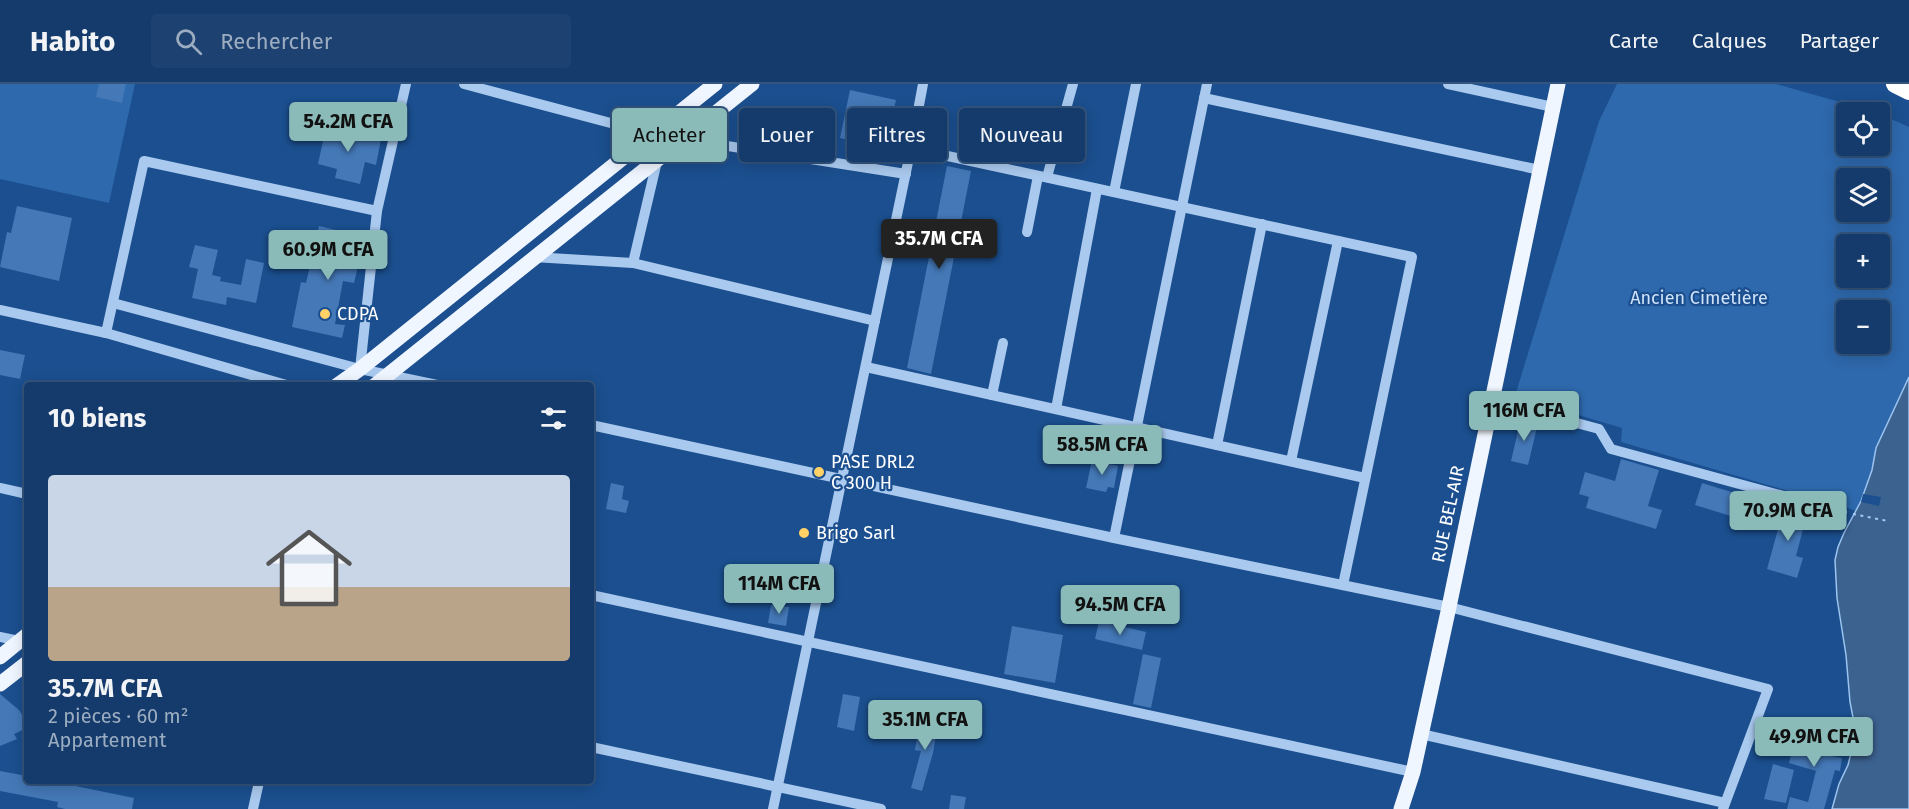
<!DOCTYPE html>
<html lang="fr">
<meta charset="utf-8">
<style>
body{margin:0;font-family:"Fira Sans",sans-serif;background:#1d4271;color:#f1f3f6;height:100vh;display:flex;flex-direction:column;font-size:22px;white-space:nowrap}
*{box-sizing:border-box;margin:0}
p{font-size:20px;color:#9dadc1}
.icon{flex:none;width:33px;height:33px;fill:none;stroke:currentColor;stroke-width:2;stroke-linecap:round;stroke-linejoin:round}
.map{position:relative;flex:1;overflow:hidden}
.side{position:absolute;left:24px;top:298px;width:570px;height:402px;display:flex;flex-direction:column;background:#143b6b;border-radius:6px;box-shadow:0 3px 15px #0003,0 0 0 2px #33557e}
.side>*{flex:none}
.guide{position:absolute;left:612px;top:24px;width:570px;height:54px;display:flex;gap:12px}
.buttons{position:absolute;left:1836px;top:18px;display:grid;gap:12px}
.buttons a{display:grid;place-items:center;width:54px;height:54px;border-radius:6px;background:#143b6b;box-shadow:0 3px 15px #0003,0 0 0 2px #33557e;font-size:30px}
.price{position:absolute;translate:-50% -51px;padding:0 14px;border-radius:6px;background:#8bbbb9;color:#111;font-size:20px;line-height:39px;filter:drop-shadow(0 2px 3px #0008)}
.price::after{content:'';position:absolute;left:50%;top:36px;width:18px;height:14px;margin-left:-9px;background:inherit;clip-path:polygon(0 0,100% 0,50% 100%)}
.price.on{background:#222;color:#fff}
ul{padding:0;list-style:none}
li{display:grid;align-content:center;gap:12px;height:318px;padding:0 24px}
li span{display:grid;place-items:center;height:186px;border-radius:6px;color:#555}
li>.icon{margin-inline-start:auto}
span .icon{width:108px;height:108px;fill:#fffc;stroke-width:1}
li b{font-size:26px}
h2{display:flex;justify-content:space-between;align-items:center;height:72px;padding:0 24px;font-size:26px}
.tag{padding:0 21px;border-radius:6px;background:#143b6b;box-shadow:0 3px 15px #0003,0 0 0 2px #33557e;font-size:21px;line-height:54px}
.tag.on{background:#8bbbb9;color:#111}
header{display:flex;align-items:center;gap:36px;box-sizing:border-box;height:84px;padding:0 30px;background:#143b6b;border-bottom:2px solid #33557e}
header strong{font-size:28px}
nav{display:flex;gap:33px;margin-inline-start:auto;font-size:21px}
.search{width:420px;height:54px;background:#1d4271;display:flex;align-items:center;gap:15px;box-sizing:border-box;padding:0 21px;border-radius:6px;color:#9dadc1;font-size:22px}
.map>svg:first-child{display:block}
.green{fill:#2e69ad;fill-rule:evenodd}
.water{fill:#3c6290;stroke:#9cc4f0;stroke-width:1.5}
.pier{fill:#1b4f8f}
.building{fill:#4478b7}
.lines{fill:none;stroke-linecap:round;stroke-linejoin:round}
.path{stroke:#a9c9ee;stroke-width:2;stroke-dasharray:3 4.5;stroke-linecap:butt}
.minor{stroke:#a9c9ee;stroke-width:10}
.major{stroke:#f0f6ff;stroke-width:15}
.highway{stroke:#fff;stroke-width:18}
.poi-dot{fill:#ffd166;stroke:#1b4f8f;stroke-width:2}
.labels{text-anchor:middle;stroke-width:4.5;stroke-linejoin:round;paint-order:stroke}
.park-label{font-size:18px;fill:#cfe3fa;stroke:#1b4f8f}
.poi-label{font-size:18px;fill:#fff;stroke:#1b4f8f;text-anchor:start}
.street-label{font-size:18px;fill:#fff;stroke:#1b4f8f}
</style>
<header>
<strong>Habito</strong>
<div class="search"><svg class="icon" aria-label="search" viewBox="0 0 24 24"><circle cx="10" cy="10" r="6"/><path d="M15 15l6 6"/></svg>Rechercher</div>
<nav><a>Carte</a><a>Calques</a><a>Partager</a></nav>
</header>
<div class="map">
<svg width="1909" height="725" viewBox="0 0 1909 725">
<rect width="100%" height="100%" fill="#1b4f8f"/>
<g class="green">
<path d="M0 0H135L109 119 0 95Z"/>
<path d="M1617 0H1776L1875 28H1846V62H1880V30L1909 43V293L1876 364 1872 386 1857 427 1621 358 1622 344 1515 312 1599 37ZM1846 94H1880V128H1846ZM1846 160H1880V194H1846ZM1846 226H1880V260H1846Z"/>
</g>
<path class="water" d="M1909 293V725H1832L1839 700 1848 681 1856 649 1850 618 1846 571 1837 514 1835 476 1838 463 1844 449 1861 417 1872 386 1876 364Z"/>
<path class="pier" d="M1863 410 1881 413 1879 422 1861 418Z"/>
<g class="building">
<path d="M99 0H126L122 19 96 13Z"/>
<path d="M850 6 896 16 885 64 840 54Z"/>
<path d="M326 43 381 55 376 81 365 78 360 100 335 94 337 85 318 80Z"/>
<path d="M947 82 971 87 931 290 907 284Z"/>
<path d="M17 122 72 134 59 197 0 183 7 148 11 149Z"/>
<path d="M319 142 365 153 354 199 343 197 335 240 345 241 342 254 292 243 301 198 306 199Z"/>
<path d="M195 161 218 166 212 191 221 193 220 197 241 201 246 175 264 179 256 219 227 213 226 221 192 214 198 185 189 183Z"/>
<path d="M0 266 25 271 20 295 0 291Z"/>
<path d="M1521 334 1538 339 1528 381 1511 377Z"/>
<path d="M1621 375 1659 386 1648 422 1662 426 1656 445 1586 424 1589 413 1579 410 1585 388 1615 397Z"/>
<path d="M1092 376 1118 382 1114 404 1108 403 1106 408 1086 404Z"/>
<path d="M611 399 624 402 622 415 629 417 626 429 606 425Z"/>
<path d="M1702 399 1754 415 1747 437 1695 421Z"/>
<path d="M1785 420 1808 426 1796 472 1803 474 1797 494 1767 485Z"/>
<path d="M771 521 789 523 786 542 768 539Z"/>
<path d="M1099 537 1146 548 1142 566 1095 555Z"/>
<path d="M1012 542 1063 551 1055 599 1004 590Z"/>
<path d="M1143 570 1161 574 1151 624 1133 620Z"/>
<path d="M0 610 19 626 27 639V644L14 650 17 655 0 662Z"/>
<path d="M843 610 860 613 854 647 837 643Z"/>
<path d="M926 632 939 634 933 669 922 707 911 704 921 667 915 666 918 647 923 648Z"/>
<path d="M1798 644 1826 651 1821 670 1842 674 1840 687 1835 686 1824 725H1787L1790 713 1808 718 1816 687 1789 679Z"/>
<path d="M1773 680 1794 686 1786 719 1764 715Z"/>
<path d="M0 687 27 692V698H56L134 714 132 725H65L57 723 58 718 0 707Z"/>
<path d="M951 711 966 713 964 725H949Z"/>
</g>
<g class="lines">
<path class="path" d="M1853 430 1888 437"/>
<g class="minor">
<path d="M464 0 652 50"/>
<path d="M1448 0 1553 23"/>
<path d="M1204 14 1540 86"/>
<path d="M683 55 906 90"/>
<path d="M911 64 1412 173 1343 501"/>
<path d="M1047 93 1073 0"/>
<path d="M1114 108 1136 0"/>
<path d="M1027 148 1038 92"/>
<path d="M533 173 633 179 875 237"/>
<path d="M633 179 658 73"/>
<path d="M113 219 360 285 442 302"/>
<path d="M0 226 106 249 290 302"/>
<path d="M106 249 144 77 377 127"/>
<path d="M866 283 1365 394"/>
<path d="M360 285 377 127 406 0"/>
<path d="M992 311 1003 259"/>
<path d="M1491 316 1599 345 1611 365 1842 428"/>
<path d="M1056 325 1097 105"/>
<path d="M591 341 1114 454 1449 523 1768 605 1723 725"/>
<path d="M1217 361 1262 140"/>
<path d="M1291 377 1338 157"/>
<path d="M0 404 27 410"/>
<path d="M1114 454 1207 0"/>
<path d="M591 511 1413 688"/>
<path d="M0 553 19 557"/>
<path d="M1421 650 1725 719"/>
<path d="M591 663 881 725"/>
<path d="M253 725 259 698"/>
<path d="M773 725 911 64 923 0"/>
</g>
<g class="major">
<path d="M336 302 360 285 715 0"/>
<path d="M374 302 752 0"/>
<path d="M0 573 27 551"/>
<path d="M0 600 27 579"/>
<path d="M1401 725 1413 688 1449 523 1558 0"/>
</g>
<path class="highway" d="M1895 0 1909 7"/>
</g>
<g class="poi-dot">
<circle cx="325" cy="230" r="6"/>
<circle cx="819" cy="388" r="6"/>
<circle cx="804" cy="449" r="6"/>
</g>
<g class="labels">
<g class="park-label">
<text x="1699" y="220">Ancien Cimetière</text>
</g>
<g class="poi-label">
<text x="337" y="236">CDPA</text>
<text x="831" y="384">PASE DRL2<tspan x="831" dy="21">C 300 H</tspan></text>
<text x="816" y="455">Brigo Sarl</text>
</g>
<g class="street-label">
<text transform="translate(1448 430) rotate(-78)" y="6">RUE BEL-AIR</text>
</g>
</g>
</svg>
<div class="buttons">
<a><svg class="icon" aria-label="locate" viewBox="0 0 24 24"><circle cx="12" cy="12" r="6"/><path d="M12 2v4M12 18v4M2 12h4M18 12h4"/></svg></a>
<a><svg class="icon" aria-label="layers" viewBox="0 0 24 24"><path d="M12 4l9 5-9 5-9-5zM3 14l9 5 9-5"/></svg></a>
<a>+</a>
<a>−</a>
</div>
<b class="price" style="left:348px;top:69px">54.2M CFA</b>
<b class="price on" style="left:939px;top:186px">35.7M CFA</b>
<b class="price" style="left:328px;top:197px">60.9M CFA</b>
<b class="price" style="left:1524px;top:358px">116M CFA</b>
<b class="price" style="left:1102px;top:392px">58.5M CFA</b>
<b class="price" style="left:1788px;top:458px">70.9M CFA</b>
<b class="price" style="left:779px;top:531px">114M CFA</b>
<b class="price" style="left:1120px;top:552px">94.5M CFA</b>
<b class="price" style="left:925px;top:667px">35.1M CFA</b>
<b class="price" style="left:1814px;top:684px">49.9M CFA</b>
<div class="guide">
<a class="tag on">Acheter</a>
<a class="tag">Louer</a>
<a class="tag">Filtres</a>
<a class="tag">Nouveau</a>
</div>
<section class="side">
<h2>10 biens<svg class="icon" aria-label="filters" viewBox="0 0 24 24"><path d="M4 7h16M4 17h16"/><circle cx="9" cy="7" r="2"/><circle cx="15" cy="17" r="2"/></svg></h2>
<ul>
<li><span style="background:linear-gradient(#c9d6e8 60%,#b9a48a 0)"><svg class="icon" aria-label="home" viewBox="0 0 24 24"><path d="M3 11l9-7 9 7M6 9v11h12V9"/></svg></span><div><b>35.7M CFA</b><p>2 pièces · 60 m²</p><p>Appartement</p></div></li>
</ul>
</section>
</div>
